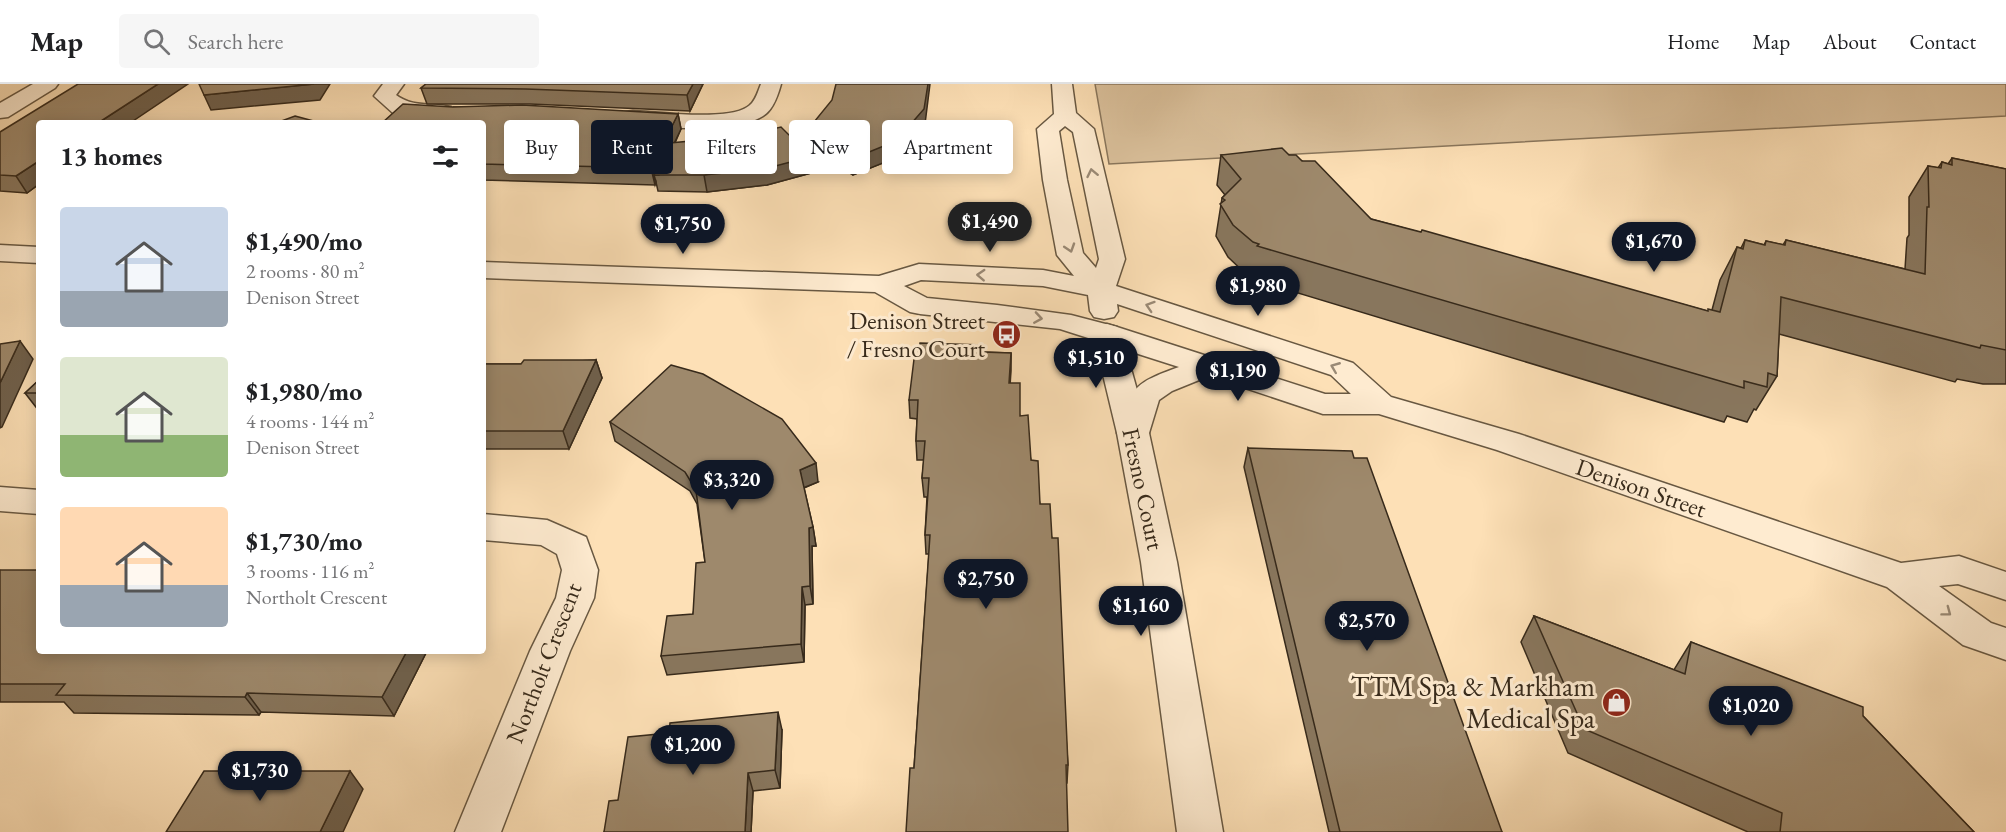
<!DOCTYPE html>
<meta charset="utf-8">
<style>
body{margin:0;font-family:"EB Garamond",serif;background:#f6f6f6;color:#202124;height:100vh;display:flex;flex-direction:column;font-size:22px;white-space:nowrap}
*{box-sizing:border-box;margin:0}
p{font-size:20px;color:#757577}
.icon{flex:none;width:33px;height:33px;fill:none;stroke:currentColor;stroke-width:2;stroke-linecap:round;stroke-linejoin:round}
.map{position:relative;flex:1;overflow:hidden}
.details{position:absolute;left:36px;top:36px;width:450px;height:534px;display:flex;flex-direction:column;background:#fff;border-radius:6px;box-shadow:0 3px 15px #0003}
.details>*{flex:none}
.guide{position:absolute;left:504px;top:36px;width:570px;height:54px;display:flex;gap:12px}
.price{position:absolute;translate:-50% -51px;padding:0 14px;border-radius:21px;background:#111827;color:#fff;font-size:20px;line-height:39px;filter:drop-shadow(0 2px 3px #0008)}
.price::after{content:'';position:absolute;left:50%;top:36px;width:18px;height:14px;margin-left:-9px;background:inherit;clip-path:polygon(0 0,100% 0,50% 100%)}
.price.active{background:#222;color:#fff}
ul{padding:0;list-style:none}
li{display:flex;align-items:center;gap:18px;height:150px;padding:0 24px}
li span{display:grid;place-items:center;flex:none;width:168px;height:120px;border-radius:6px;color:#555}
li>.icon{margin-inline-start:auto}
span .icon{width:72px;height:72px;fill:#fffc;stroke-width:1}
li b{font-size:26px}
h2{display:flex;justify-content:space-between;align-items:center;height:72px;padding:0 24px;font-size:26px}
.chip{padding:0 21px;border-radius:6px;background:#fff;box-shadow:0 3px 15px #0003;font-size:21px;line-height:54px}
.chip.active{background:#111827;color:#fff}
header{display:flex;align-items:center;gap:36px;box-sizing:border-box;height:84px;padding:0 30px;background:#fff;border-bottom:2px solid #e0e0e0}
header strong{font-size:28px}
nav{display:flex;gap:33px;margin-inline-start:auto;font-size:21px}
.search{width:420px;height:54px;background:#f6f6f6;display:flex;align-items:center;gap:15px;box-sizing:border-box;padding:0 21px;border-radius:6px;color:#757577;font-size:22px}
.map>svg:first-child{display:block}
.green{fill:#dbc19c;stroke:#89765c;stroke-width:1.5}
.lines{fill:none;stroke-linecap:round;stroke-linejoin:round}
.minor-casing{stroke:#685842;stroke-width:3}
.tertiary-casing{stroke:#685842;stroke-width:3}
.minor{fill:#feebd0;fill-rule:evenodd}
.tertiary{fill:#feebd0;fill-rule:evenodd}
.wall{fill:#88765d;stroke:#372a1b;stroke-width:1.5}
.shaded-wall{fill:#6f604c;stroke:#372a1b;stroke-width:1.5}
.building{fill:#9e896c;stroke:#372a1b;stroke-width:1.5}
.oneway{stroke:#9a8a76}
.labels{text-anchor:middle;stroke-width:6;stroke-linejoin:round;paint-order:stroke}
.poi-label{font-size:24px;fill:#372a1b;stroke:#feebd0;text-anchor:end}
.street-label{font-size:24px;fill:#372a1b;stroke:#feebd0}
.near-poi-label{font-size:28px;fill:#372a1b;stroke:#feebd0;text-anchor:end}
</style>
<header>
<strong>Map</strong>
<div class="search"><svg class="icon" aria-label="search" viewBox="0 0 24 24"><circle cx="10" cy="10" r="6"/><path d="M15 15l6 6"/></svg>Search here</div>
<nav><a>Home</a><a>Map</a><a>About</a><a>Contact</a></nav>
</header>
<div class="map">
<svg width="2006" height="748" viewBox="0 0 2006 748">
<rect width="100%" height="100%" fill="#fde0b6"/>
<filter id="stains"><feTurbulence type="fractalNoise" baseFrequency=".00333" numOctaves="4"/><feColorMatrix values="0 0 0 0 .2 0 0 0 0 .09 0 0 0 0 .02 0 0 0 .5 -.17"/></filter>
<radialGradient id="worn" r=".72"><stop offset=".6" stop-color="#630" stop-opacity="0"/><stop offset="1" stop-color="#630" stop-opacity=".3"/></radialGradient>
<path class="green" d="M1095 0H2006V32L1109 80Z"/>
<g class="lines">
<defs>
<g id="minor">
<path d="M383 0H404L396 11C414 24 430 18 451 23L454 28 451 33 443 34 394 30 374 12Z"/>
<path d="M761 0H781C778 11 773 26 763 32 737 49 656 45 625 38L622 33 625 28 633 27C658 28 732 38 750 21 756 16 758 7 761 0Z"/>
<path d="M1107 240 1117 243 1121 249 1149 349 1177 478 1223 748H1177L1141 478 1117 349 1093 249 1097 243Z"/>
<path d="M0 403 39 406V430L0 427Z"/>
<path d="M483 430 547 436 586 453 598 486 594 514 570 567 501 748H455L530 567 556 514 562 486 557 470 541 461 483 456Z"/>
</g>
<g id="tertiary">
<path d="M33 0H58L55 4 8 33 0 34V19Z"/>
<path d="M1052 0H1072L1076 29 1094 45 1125 175 1116 202 1353 279 1391 313 1519 350 1901 479 1959 472 2006 488V516L1958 500 1939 502 1991 539 2006 544V576L1963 561 1887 503 1497 366 1379 330H1323L1209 292 1172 307 1159 316 1149 349 1144 356 1133 359 1122 356 1117 349C1133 302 1132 300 1179 283L1060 245 920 230 910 228 875 208 483 194V178L879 192 919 180 1043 186 1074 192 1057 171 1043 96 1037 45 1054 30ZM1065 42 1073 48 1099 175 1096 184 1083 169 1067 96 1059 47ZM921 196 1043 202 1088 211 1090 227 1094 233 1104 235 1114 233 1118 227 1117 220 1331 291 1351 310H1325L1117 243 1071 231 997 221 927 214 904 202Z"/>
<path d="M0 161 39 163V179L0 177Z"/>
</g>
</defs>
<use href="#minor" class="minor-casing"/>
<use href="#tertiary" class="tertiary-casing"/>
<use href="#minor" class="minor"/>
<use href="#tertiary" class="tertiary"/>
</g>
<g class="wall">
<path d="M426 0H703L690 27 530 20H427L421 4Z"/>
<path d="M453 23 678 30 681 45 675 59H797L925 40 898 73 853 91 837 82 767 101 707 108 658 107 656 98 655 101 483 96V39Z"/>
<path d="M39 39V100L27 109 0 107V48Z"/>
<path d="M1221 71H1289L1302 77 1371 135 1707 227 1712 226 1720 196 1737 163 1741 164 1745 156 1764 161 1766 157 1783 161 1786 156 1905 185 1907 154 1909 151V113L1928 82 1938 84 1942 78 1948 80 1952 74 2006 85V300H1983L1957 295 1955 298 1779 250 1777 292 1756 326 1754 325 1747 338 1727 332 1724 338 1252 195V192L1247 191 1228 173 1216 152 1222 114 1225 111 1217 101Z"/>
<path d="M983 268 1011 269 1010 299 1020 332 1031 376 1040 420 1052 454 1068 681 1067 699 914 684 929 470H926L925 451 927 413H924L922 394 924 376H917L916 357 917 335 910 334 909 316Z"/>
<path d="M596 276 602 294 569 365H483V280H521Z"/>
<path d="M39 296V327L25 309Z"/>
<path d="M610 338 818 398 804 404 813 443 816 462H812L813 520 805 521 804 578 667 591 661 572 693 530 705 478 697 420 690 407 615 357Z"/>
<path d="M1248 364 1502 748H1329L1244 383Z"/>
<path d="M0 486 39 567H427L394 632 261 628 259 631 74 629 64 618H0Z"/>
<path d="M1534 532 1674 586 1675 584 1691 558 1863 632 1974 748H1748L1568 669 1521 558Z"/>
<path d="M782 646 780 704 753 707 751 748H604L618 716Z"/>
</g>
<g class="shaded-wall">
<path d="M158 0H188L130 39H98Z"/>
<path d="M314 0H330L320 16 211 26 204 11Z"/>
<path d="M693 0H703L690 27 687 11Z"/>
<path d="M928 0H930L925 40 898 73 853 91 852 75Z"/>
<path d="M678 30 681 45 659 91H654L656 98 655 101 651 84Z"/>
<path d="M836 66 837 82 767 101 707 108 704 91Z"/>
<path d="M39 77V100L27 109 16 92Z"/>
<path d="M20 257 33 275 2 343 0 344V299Z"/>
<path d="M1011 269V287L1009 317V299Z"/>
<path d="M596 276 602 294 569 365 563 347Z"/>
<path d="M816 379 818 398 803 404 800 386Z"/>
<path d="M813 443 816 462H812L813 520 810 502 809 444Z"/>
<path d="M802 503 805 521 804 578 801 560Z"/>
<path d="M407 567H427L394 632 382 613Z"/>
<path d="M247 609 261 628 259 631 245 613Z"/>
<path d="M778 628 782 646 780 704 775 686Z"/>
<path d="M350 687 363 705 343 748H320Z"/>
<path d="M748 689 753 707 751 748H745Z"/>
</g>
<g class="building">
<path d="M78 0H158L98 39H39V77L16 92 0 91V48Z"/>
<path d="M199 0H314L204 11Z"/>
<path d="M426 0H693L687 11 526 5 421 4Z"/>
<path d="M836 0H928L924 25 896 57 852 75 836 66 764 85 704 91H654L670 59 743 52 781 43 797 59 832 16Z"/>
<path d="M403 20 453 23 522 21 678 30 651 84 483 80V39H382Z"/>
<path d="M295 32 321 39H276Z"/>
<path d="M1282 64 1289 71H1296L1302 77H1315L1371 135 1421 148 1422 146 1708 227V225L1720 228 1737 163 1743 165 1745 156 1765 161 1766 157 1785 161 1786 156 1925 190 1927 123H1929L1928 82 1941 84 1942 78 1952 81V74L2006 85V266L1981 261 1980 264 1781 213 1777 292 1768 289 1767 303 1744 297V304L1257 162 1259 160 1253 158 1233 141 1220 120 1225 116 1222 114 1241 95 1221 71Z"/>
<path d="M20 257 0 299V260Z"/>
<path d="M920 259 983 261 982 268 1011 269 1009 299H1020V332L1028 331 1031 376 1038 377 1040 420H1050L1052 454H1058L1068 681H1066L1068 748H906L910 684H914L930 451H925L929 394H922L925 357H916L918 316H909L915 267H919Z"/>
<path d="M524 276H596L563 347H483V280H521Z"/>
<path d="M671 281 703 290 782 335 816 379 800 386 813 443 809 444 810 502 802 503 801 560 661 572 667 532 693 530 696 479 705 478 696 406 685 388 610 338Z"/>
<path d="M39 296V309H25Z"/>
<path d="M1248 364 1352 367 1354 374H1367L1502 748H1340Z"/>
<path d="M0 486H39V567H407L382 613 247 609 245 613 56 611 65 600H0Z"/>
<path d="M1534 532 1685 590 1691 558 1863 623V632L1974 748H1780L1782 729 1584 645Z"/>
<path d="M778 628 775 686 748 689 745 748H604L609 717 618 716 628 653 669 649 670 639Z"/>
<path d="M204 687H350L320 748H166Z"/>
</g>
<defs><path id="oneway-chevron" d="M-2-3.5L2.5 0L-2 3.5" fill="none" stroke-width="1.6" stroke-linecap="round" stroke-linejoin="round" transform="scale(1.5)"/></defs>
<g class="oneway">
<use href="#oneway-chevron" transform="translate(1092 89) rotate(-102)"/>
<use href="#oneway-chevron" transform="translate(1070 164) rotate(72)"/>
<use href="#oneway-chevron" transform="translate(981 191) rotate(-177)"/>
<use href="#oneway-chevron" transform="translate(1150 222) rotate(-162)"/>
<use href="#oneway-chevron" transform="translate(1038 234) rotate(9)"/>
<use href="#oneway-chevron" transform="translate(1335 283) rotate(-158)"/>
<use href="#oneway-chevron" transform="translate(1947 528) rotate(37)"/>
</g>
<defs>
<symbol id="bus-disc" viewBox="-11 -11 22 22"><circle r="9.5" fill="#8f2418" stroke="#feebd0"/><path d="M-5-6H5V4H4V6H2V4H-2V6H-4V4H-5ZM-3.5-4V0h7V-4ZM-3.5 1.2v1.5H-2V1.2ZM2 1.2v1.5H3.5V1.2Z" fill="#fff"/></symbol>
<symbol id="shop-disc" viewBox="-11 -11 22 22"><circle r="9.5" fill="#8f2418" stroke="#feebd0"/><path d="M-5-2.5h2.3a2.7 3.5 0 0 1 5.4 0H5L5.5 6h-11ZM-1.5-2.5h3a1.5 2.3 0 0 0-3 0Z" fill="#fff"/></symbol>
</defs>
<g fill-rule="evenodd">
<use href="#bus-disc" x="990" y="234" width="33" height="33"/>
<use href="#shop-disc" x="1600" y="602" width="33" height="33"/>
</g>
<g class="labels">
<g class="poi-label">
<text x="985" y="245">Denison Street<tspan x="985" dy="28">/ Fresno Court</tspan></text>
</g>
<g class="street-label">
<text transform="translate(1641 404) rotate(19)" y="8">Denison Street</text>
<text transform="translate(1143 405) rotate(78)" y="8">Fresno Court</text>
<text transform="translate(544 579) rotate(-69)" y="8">Northolt Crescent</text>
</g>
<g class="near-poi-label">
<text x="1595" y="612">TTM Spa &amp; Markham<tspan x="1595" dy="32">Medical Spa</tspan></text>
</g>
</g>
<rect width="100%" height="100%" filter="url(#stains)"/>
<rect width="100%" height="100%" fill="url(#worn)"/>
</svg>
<b class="price active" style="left:990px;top:169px">$1,490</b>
<b class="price" style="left:683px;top:171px">$1,750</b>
<b class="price" style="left:1654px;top:189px">$1,670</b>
<b class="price" style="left:1258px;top:233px">$1,980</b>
<b class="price" style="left:1096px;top:305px">$1,510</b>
<b class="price" style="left:1238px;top:318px">$1,190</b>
<b class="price" style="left:732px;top:427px">$3,320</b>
<b class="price" style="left:986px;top:526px">$2,750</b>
<b class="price" style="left:1141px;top:553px">$1,160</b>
<b class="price" style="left:1367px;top:568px">$2,570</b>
<b class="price" style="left:1751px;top:653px">$1,020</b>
<b class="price" style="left:693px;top:692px">$1,200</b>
<b class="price" style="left:260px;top:718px">$1,730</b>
<div class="guide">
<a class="chip">Buy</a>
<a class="chip active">Rent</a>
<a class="chip">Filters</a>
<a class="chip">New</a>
<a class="chip">Apartment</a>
</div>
<section class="details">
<h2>13 homes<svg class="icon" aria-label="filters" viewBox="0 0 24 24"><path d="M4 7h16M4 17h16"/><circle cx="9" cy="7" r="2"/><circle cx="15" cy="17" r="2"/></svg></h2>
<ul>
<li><span style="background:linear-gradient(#c9d6e8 70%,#9aa5b1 0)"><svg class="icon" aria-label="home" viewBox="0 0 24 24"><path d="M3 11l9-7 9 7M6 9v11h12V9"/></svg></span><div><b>$1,490/mo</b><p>2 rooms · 80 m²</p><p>Denison Street</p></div></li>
<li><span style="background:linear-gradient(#dfe7d0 65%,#8fb573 0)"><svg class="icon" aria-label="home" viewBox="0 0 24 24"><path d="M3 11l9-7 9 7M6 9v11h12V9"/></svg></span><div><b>$1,980/mo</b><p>4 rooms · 144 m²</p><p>Denison Street</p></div></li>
<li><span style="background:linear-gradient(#ffd9b3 65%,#9aa5b1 0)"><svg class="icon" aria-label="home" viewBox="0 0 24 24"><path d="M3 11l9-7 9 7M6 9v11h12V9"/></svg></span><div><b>$1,730/mo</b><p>3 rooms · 116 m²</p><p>Northolt Crescent</p></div></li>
</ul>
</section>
</div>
